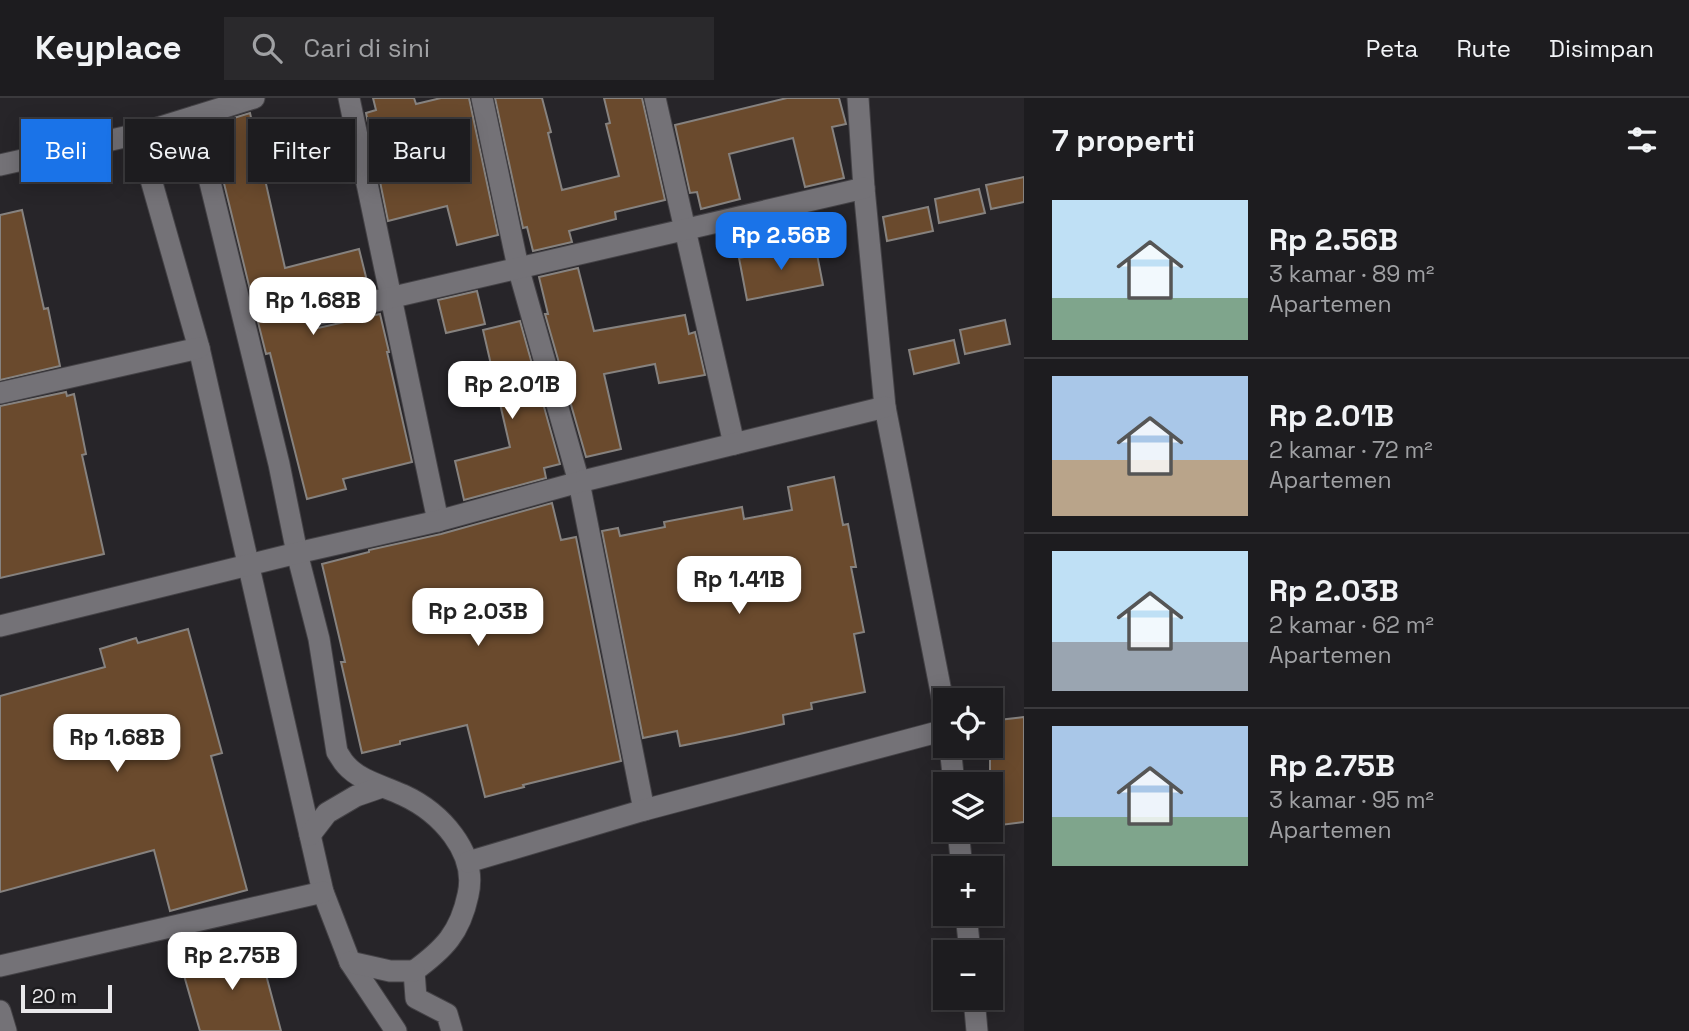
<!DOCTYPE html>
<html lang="id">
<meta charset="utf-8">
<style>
body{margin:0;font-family:"Space Grotesk",sans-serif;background:#2a292c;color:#f1f3f6;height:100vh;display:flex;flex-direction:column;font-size:26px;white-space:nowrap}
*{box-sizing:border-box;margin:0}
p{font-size:23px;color:#a0a1a4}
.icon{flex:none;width:38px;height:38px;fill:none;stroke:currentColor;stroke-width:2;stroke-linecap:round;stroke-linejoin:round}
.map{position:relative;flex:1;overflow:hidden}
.side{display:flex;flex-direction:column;background:#1d1c1f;width:665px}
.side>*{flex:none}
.guide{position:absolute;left:21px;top:21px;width:665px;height:63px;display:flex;gap:14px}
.fabs{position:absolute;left:933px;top:590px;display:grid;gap:14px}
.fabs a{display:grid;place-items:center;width:70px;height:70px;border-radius:0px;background:#1d1c1f;box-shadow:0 4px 18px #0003,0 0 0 2px #3b3a3d;font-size:35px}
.scale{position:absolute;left:21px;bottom:18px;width:91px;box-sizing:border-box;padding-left:7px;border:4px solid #e9e8ea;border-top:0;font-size:19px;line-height:24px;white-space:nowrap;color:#e9e8ea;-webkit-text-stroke:5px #1d1c1f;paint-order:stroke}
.price{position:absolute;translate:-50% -60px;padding:0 16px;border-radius:14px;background:#fff;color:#222;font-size:23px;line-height:46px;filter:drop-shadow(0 2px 4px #0008)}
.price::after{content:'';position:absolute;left:50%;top:42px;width:21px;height:16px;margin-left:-10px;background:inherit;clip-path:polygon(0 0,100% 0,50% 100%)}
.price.on{background:#1a73e8;color:#fff}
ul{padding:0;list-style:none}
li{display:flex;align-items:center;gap:21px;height:175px;padding:0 28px}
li+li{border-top:2px solid #3b3a3d}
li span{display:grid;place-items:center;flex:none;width:196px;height:140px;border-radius:0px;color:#555}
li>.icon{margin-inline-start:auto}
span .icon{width:84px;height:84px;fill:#fffc;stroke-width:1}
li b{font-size:30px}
h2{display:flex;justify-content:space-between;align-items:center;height:84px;padding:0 28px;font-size:30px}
.chip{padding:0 24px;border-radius:0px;background:#1d1c1f;box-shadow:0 4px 18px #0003,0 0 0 2px #3b3a3d;font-size:24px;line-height:63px}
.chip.on{background:#1a73e8;color:#fff}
header{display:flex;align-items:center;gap:42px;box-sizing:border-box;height:98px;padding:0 35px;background:#1d1c1f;border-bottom:2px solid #3b3a3d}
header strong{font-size:33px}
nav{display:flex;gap:38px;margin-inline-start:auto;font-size:24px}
.search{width:490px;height:63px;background:#2a292c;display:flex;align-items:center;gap:18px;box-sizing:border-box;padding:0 24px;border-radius:0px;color:#a0a1a4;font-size:26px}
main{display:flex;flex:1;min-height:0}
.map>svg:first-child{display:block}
.building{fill:#6a4a2d;stroke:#86827f;stroke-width:2}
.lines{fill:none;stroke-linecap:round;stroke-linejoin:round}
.street-casing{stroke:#444246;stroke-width:23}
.street{stroke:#747277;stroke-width:21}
</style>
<header>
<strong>Keyplace</strong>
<div class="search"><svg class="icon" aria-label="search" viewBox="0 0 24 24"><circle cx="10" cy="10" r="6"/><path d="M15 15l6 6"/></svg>Cari di sini</div>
<nav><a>Peta</a><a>Rute</a><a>Disimpan</a></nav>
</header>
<main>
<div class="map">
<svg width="1024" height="933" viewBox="0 0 1024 933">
<rect width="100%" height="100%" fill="#272529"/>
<g class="building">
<path d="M373 0H414L416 6 441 0H469L498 137 457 147 447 108 388 123 366 15 376 12Z"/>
<path d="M495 0H542L551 34 548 35 562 92 619 78 606 26 610 25 604 0H642L665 102 615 114 616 121 569 133 572 144 533 153 527 129 523 130Z"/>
<path d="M787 0H839L846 26 832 29 844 80 805 89 793 40 729 56 740 101 701 111 697 94 690 95 675 27Z"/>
<path d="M250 15 285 170 359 151 369 191 312 204 307 208 304 213 303 221 307 226 313 230H318L380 216 389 254H387L412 364 343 381 346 391 307 401 270 255 266 256 253 204 220 69 221 68 211 27Z"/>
<path d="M340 22 349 62 312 71 303 31Z"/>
<path d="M1024 79V104L991 111 986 87Z"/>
<path d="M979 91 985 115 939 125 935 101Z"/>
<path d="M928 109 933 133 887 143 883 119Z"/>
<path d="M22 112 44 211 48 210 60 268 0 282V117Z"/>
<path d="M815 146 823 187 747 202 739 160 789 150V151Z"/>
<path d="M578 170 594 233 685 217 689 236 695 234 705 277 659 285 655 266 604 276 621 351 586 359 545 216H548L539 179Z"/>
<path d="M477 193 485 226 446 235 438 202Z"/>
<path d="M1005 222 1010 246 965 256 960 232Z"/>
<path d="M520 223 560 366 544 370 546 380 464 402 455 363 510 349 483 232Z"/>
<path d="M954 242 959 265 914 276 909 252Z"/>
<path d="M66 294 67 298 74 296 86 356 82 357 104 456 0 480V308Z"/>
<path d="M834 379 843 427 848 426 856 469H851L864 534 854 536 865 594 811 605 812 611 783 617 784 626 735 637 680 648 677 633 643 640 602 433 618 430 620 438 665 429 664 424 742 409 744 421 792 412 788 389Z"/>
<path d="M552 405 561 442 576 439 621 663 523 687 524 689 485 699 467 627 400 643V646L362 655 341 564H345L322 466 369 454V452L441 436Z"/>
<path d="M188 531 222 655 211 658 247 792 170 813 154 752 0 794V598L105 569 100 551 136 540 138 545Z"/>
<path d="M1024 619V724L993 728 990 711V623Z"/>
<path d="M257 843 281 933H200L181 867Z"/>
</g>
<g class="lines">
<defs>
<g id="street">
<path d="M349 0 438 423"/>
<path d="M482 0 518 169 579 384 644 712"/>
<path d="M655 0 734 346"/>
<path d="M858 0 864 90 885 309 945 614"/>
<path d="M194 19 279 366 297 455 319 541 337 654C340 658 342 663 346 667 360 683 384 688 403 697 440 714 478 754 468 797 460 835 444 851 414 873L416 900 447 916 452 933"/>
<path d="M138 36 199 250 323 794 350 864 396 933"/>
<path d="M0 67 138 36 254 0"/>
<path d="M316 217 864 90"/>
<path d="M0 295 199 250"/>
<path d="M0 528 297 455 438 423 579 384 885 309"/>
<path d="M950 648 954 686"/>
<path d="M958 732 962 770"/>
<path d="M310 737 327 715 356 698 382 689"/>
<path d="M468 764 644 712 945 632"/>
<path d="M966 816 970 854"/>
<path d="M350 864 390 873H414"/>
<path d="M0 868 323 794"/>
<path d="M974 900 977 933"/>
<path d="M0 913 6 933"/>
</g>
</defs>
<use href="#street" class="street-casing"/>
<use href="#street" class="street"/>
</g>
</svg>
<div class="fabs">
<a><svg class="icon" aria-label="locate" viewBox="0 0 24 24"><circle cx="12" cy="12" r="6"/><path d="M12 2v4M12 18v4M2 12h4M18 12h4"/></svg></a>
<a><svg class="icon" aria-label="layers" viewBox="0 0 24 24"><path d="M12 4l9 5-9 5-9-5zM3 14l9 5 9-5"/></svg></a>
<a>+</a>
<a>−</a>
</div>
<div class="scale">20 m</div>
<b class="price on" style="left:781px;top:174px">Rp 2.56B</b>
<b class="price" style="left:313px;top:239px">Rp 1.68B</b>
<b class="price" style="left:512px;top:323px">Rp 2.01B</b>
<b class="price" style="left:739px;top:518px">Rp 1.41B</b>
<b class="price" style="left:478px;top:550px">Rp 2.03B</b>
<b class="price" style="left:117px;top:676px">Rp 1.68B</b>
<b class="price" style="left:232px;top:894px">Rp 2.75B</b>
<div class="guide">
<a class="chip on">Beli</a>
<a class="chip">Sewa</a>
<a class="chip">Filter</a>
<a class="chip">Baru</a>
</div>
</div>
<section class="side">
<h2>7 properti<svg class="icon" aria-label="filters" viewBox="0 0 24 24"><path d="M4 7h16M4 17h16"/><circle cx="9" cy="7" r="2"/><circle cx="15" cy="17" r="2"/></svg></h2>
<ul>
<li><span style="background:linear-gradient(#bfe0f5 70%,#7fa58c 0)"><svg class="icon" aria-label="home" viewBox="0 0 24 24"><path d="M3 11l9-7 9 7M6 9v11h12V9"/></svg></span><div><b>Rp 2.56B</b><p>3 kamar · 89 m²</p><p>Apartemen</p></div></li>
<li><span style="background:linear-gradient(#a9c7e8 60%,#b9a48a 0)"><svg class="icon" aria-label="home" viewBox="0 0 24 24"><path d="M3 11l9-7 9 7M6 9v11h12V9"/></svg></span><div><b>Rp 2.01B</b><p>2 kamar · 72 m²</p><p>Apartemen</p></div></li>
<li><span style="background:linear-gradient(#bfe0f5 65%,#9aa5b1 0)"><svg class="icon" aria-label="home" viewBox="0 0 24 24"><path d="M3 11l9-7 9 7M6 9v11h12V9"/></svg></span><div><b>Rp 2.03B</b><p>2 kamar · 62 m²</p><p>Apartemen</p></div></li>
<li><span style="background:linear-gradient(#a9c7e8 65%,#7fa58c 0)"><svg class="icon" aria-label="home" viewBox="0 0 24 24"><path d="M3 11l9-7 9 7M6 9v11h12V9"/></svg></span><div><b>Rp 2.75B</b><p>3 kamar · 95 m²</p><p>Apartemen</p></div></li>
</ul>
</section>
</main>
